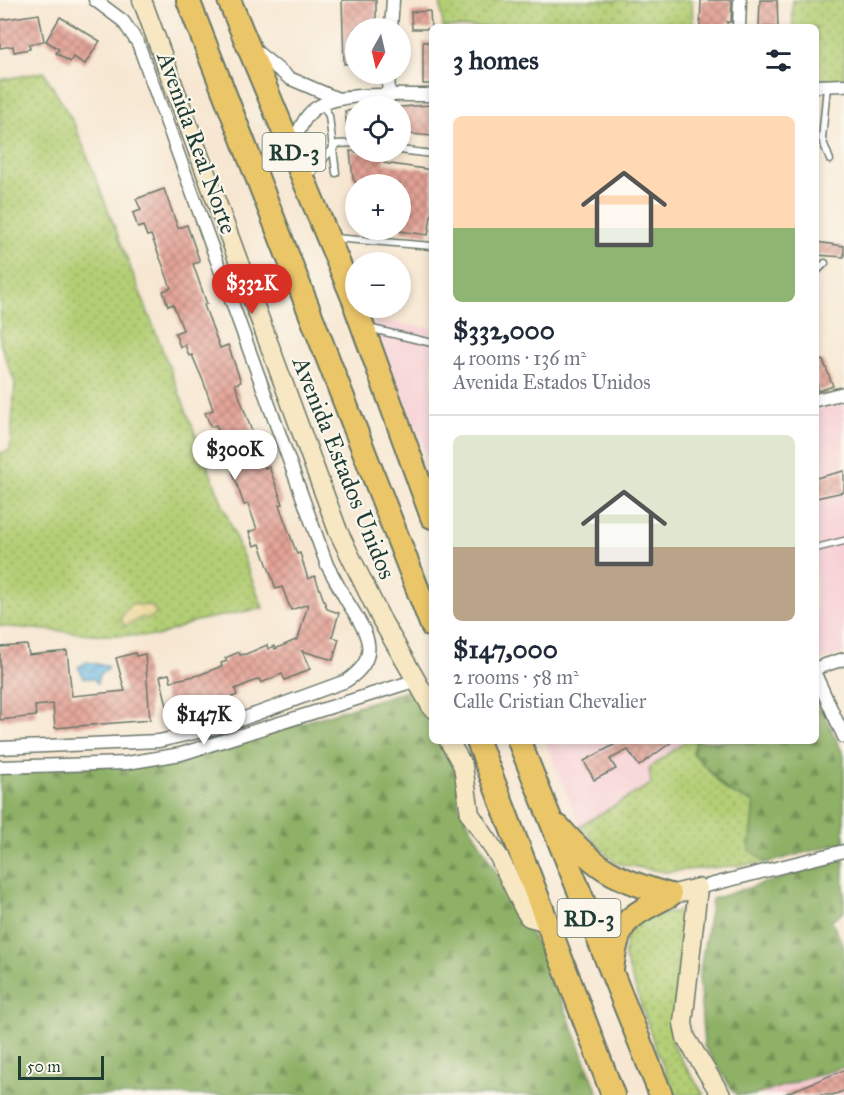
<!DOCTYPE html>
<meta charset="utf-8">
<style>
body{margin:0;font-family:"IM FELL Great Primer",serif;background:#f6f6f7;color:#1f2937;height:100vh;display:flex;flex-direction:column;font-size:22px;white-space:nowrap}
*{box-sizing:border-box;margin:0}
p{font-size:20px;color:#747a83}
.icon{flex:none;width:33px;height:33px;fill:none;stroke:currentColor;stroke-width:2;stroke-linecap:round;stroke-linejoin:round}
.map{position:relative;flex:1;overflow:hidden}
.side{position:absolute;left:429px;top:24px;width:390px;height:720px;display:flex;flex-direction:column;background:#fff;border-radius:9px;box-shadow:0 3px 9px #0003}
.side>*{flex:none}
.needle{width:39px;rotate:188deg}
.tools{position:absolute;left:345px;top:18px;display:grid;gap:12px}
.tools a{display:grid;place-items:center;width:66px;height:66px;border-radius:50%;background:#fff;box-shadow:0 3px 9px #0003;font-size:30px}
.scale{position:absolute;left:18px;bottom:15px;width:86px;box-sizing:border-box;padding-left:6px;border:3px solid #1f3d34;border-top:0;font-size:16px;line-height:21px;white-space:nowrap;color:#1f3d34;-webkit-text-stroke:4px #fbf7ec;paint-order:stroke}
.price{position:absolute;translate:-50% -51px;padding:0 14px;border-radius:21px;background:#fff;color:#222;font-size:20px;line-height:39px;filter:drop-shadow(0 2px 3px #0008)}
.price::after{content:'';position:absolute;left:50%;top:36px;width:18px;height:14px;margin-left:-9px;background:inherit;clip-path:polygon(0 0,100% 0,50% 100%)}
.price.on{background:#d93025;color:#fff}
ul{padding:0;list-style:none}
li{display:grid;align-content:center;gap:12px;height:318px;padding:0 24px}
li+li{border-top:2px solid #e0e1e3}
li span{display:grid;place-items:center;height:186px;border-radius:9px;color:#555}
li>.icon{margin-inline-start:auto}
span .icon{width:108px;height:108px;fill:#fffc;stroke-width:1}
li b{font-size:26px}
h2{display:flex;justify-content:space-between;align-items:center;height:72px;padding:0 24px;font-size:26px}
.map>svg:first-child{display:block}
.built{fill:#f7cfd5}
.grass{fill:url(#grass-dots);stroke:#698654;stroke-width:1.5}
.forest{fill:url(#forest-firs);stroke:#56774d;stroke-width:1.5}
.sand{fill:url(#sand-dots);stroke:#868c69;stroke-width:1.5}
.water{fill:url(#water-waves);stroke:#447a8c;stroke-width:1.5}
.building{fill:url(#building-cross-hatch)}
.lines{fill:none;stroke-linecap:round;stroke-linejoin:round}
.lane-casing{stroke:#6b786b;stroke-width:9}
.street-casing{stroke:#6b786b;stroke-width:15}
.secondary-casing{stroke:#6b786b;stroke-width:21}
.highway-casing{stroke:#6b786b;stroke-width:26}
.lane{stroke:#fff;stroke-width:6}
.street{stroke:#fff;stroke-width:12}
.secondary{stroke:#f7e8c3;stroke-width:18}
.highway{stroke:#ebc669;stroke-width:22}
.labels{text-anchor:middle;stroke-width:4.5;stroke-linejoin:round;paint-order:stroke}
.shield{fill:#fbf7ec;stroke:#61756b;stroke-width:1.5}
.shield-label{font-size:22px;font-weight:bold;fill:#1f3d34}
.street-label{font-size:24px;fill:#1f3d34;stroke:#fbf7ec}
</style>
<div class="map">
<svg width="844" height="1095" viewBox="0 0 844 1095">
<defs>
<pattern id="grass-dots" width="8" height="8" patternUnits="userSpaceOnUse" patternTransform="scale(1.5)"><rect width="8" height="8" fill="#b3ce74"/><path d="M2 2h.1M6 6h.1" fill="none" stroke="#91a860" stroke-width="1.8" stroke-linecap="round"/></pattern>
<pattern id="forest-firs" width="22" height="20" patternUnits="userSpaceOnUse" patternTransform="scale(1.5)"><rect width="22" height="20" fill="#8eb166"/><path d="M5 1l3.5 6h-7zM16 11l3.5 6h-7z" fill="#739155"/></pattern>
<pattern id="sand-dots" width="8" height="8" patternUnits="userSpaceOnUse" patternTransform="scale(1.5)"><rect width="8" height="8" fill="#eeda9e"/><path d="M2 2h.1M6 6h.1" fill="none" stroke="#ccbc89" stroke-width="1.8" stroke-linecap="round"/></pattern>
<pattern id="water-waves" width="16" height="10" patternUnits="userSpaceOnUse" patternTransform="scale(1.5)"><rect width="16" height="10" fill="#6ab7e4"/><path d="M0 5q4-4 8 0t8 0" fill="none" stroke="#5796ba"/></pattern>
<pattern id="building-cross-hatch" width="8" height="8" patternUnits="userSpaceOnUse" patternTransform="scale(1.5)"><rect width="8" height="8" fill="#e3a195"/><path d="M0 0l8 8M0 8l8-8" fill="none" stroke="#b7847a"/></pattern>
</defs>
<rect width="100%" height="100%" fill="#fbf7ec"/>
<filter id="ink" filterUnits="userSpaceOnUse"><feTurbulence type="fractalNoise" baseFrequency=".0167" numOctaves="2"/><feDisplacementMap in="SourceGraphic" scale="12" xChannelSelector="R" yChannelSelector="G"/><feConvolveMatrix kernelMatrix="1 2 1 2 8 2 1 2 1" color-interpolation-filters="sRGB"/></filter>
<filter id="wash" filterUnits="userSpaceOnUse"><feTurbulence type="fractalNoise" baseFrequency=".008" numOctaves="4" result="noise"/><feDisplacementMap in="SourceGraphic" scale="24" xChannelSelector="R" yChannelSelector="G"/><feGaussianBlur stdDeviation="1.35" result="paint"/><feColorMatrix in="noise" values="0 0 0 0 0 0 0 0 0 0 0 0 0 0 0 0 0 1.4 0 .05"/><feComposite in="paint" operator="in"/></filter>
<g filter="url(#wash)">
<rect width="100%" height="100%" fill="#f7e7d2"/>
<g class="built">
<path d="M372 320 432 328V468Z"/>
<path d="M844 404V653L819 662 816 656V411Z"/>
<path d="M545 741H686L649 768 651 784 580 826Z"/>
<path d="M844 1067V1095H755Z"/>
</g>
<g class="grass">
<path d="M440 0H692L693 27H443Z"/>
<path d="M792 0H844V81L816 80V27H793Z"/>
<path d="M44 72 75 125 263 608 196 621 158 636 104 635 0 626V453L10 450 15 383 0 343V80Z"/>
<path d="M686 741H696L693 753 727 791 754 802 749 850 767 863 664 872 615 863 580 826 651 784 649 768Z"/>
<path d="M683 910 672 1045 704 1095H675L655 1046 624 955 627 932 648 917Z"/>
</g>
<g class="forest">
<path d="M416 688 432 724V741H441L457 770 459 806 547 963 599 1095H0V772L178 761Z"/>
<path d="M816 697 844 756V842L767 863 749 850 754 803 728 791 693 753 696 741H816Z"/>
<path d="M844 859V912L831 920 844 947V1067L755 1095H736L704 1046 699 976 712 899Z"/>
</g>
<path class="sand" d="M130 604 152 606 157 613 148 619 142 617 126 626 120 619Z"/>
<path class="water" d="M87 662 107 666V670L100 674 97 683 94 679 84 678 78 667Z"/>
<g id="blocks">
<g class="building">
<path d="M342 0H376V28H356V63L344 64Z"/>
<path d="M701 0H732L731 22H727L728 27H700Z"/>
<path d="M760 0H777L778 27H759Z"/>
<path d="M430 11 431 29H412L411 12Z"/>
<path d="M39 14 44 41 29 44 30 49 14 52 13 46 0 48V20Z"/>
<path d="M60 17 100 41 85 64 73 57 70 62 56 53 59 49 46 41Z"/>
<rect x="423" y="42" width="9" height="42"/>
<path d="M432 105V136L400 133V107Z"/>
<path d="M356 110V138H348L345 111Z"/>
<path d="M350 151 385 156 384 163 432 170V210L428 235 400 231V184H357L353 179Z"/>
<path d="M164 189 178 228 187 225 200 262 193 264 207 304 204 305 220 348 228 345 241 382 235 384 265 468 269 467 283 504 279 505 297 554 300 553 308 579 315 576 327 609 339 613 332 637 339 639 333 660 302 651 310 669 285 680 282 674 261 683 259 679 235 689 237 695 208 708 179 714 178 708 168 710 160 676 169 674 171 681 199 675 222 666 221 663 227 661 225 658 239 652 240 655 246 654 267 645 268 649 274 646 275 649 298 639 308 604 291 610 282 587 276 589 260 544 254 546 249 532 257 529 248 504 244 505 230 464 224 466 219 451 225 449 216 425 211 427 205 413 213 410 204 383 192 355 189 356 185 345 180 347 175 333 183 330 173 304 168 306 163 291 171 288 162 263 151 235 147 236 143 226 138 228 133 213 141 210 136 199Z"/>
<path d="M816 242 844 246V257L816 255Z"/>
<path d="M823 360 833 386 818 391 816 363Z"/>
<path d="M844 471V492L816 498V478Z"/>
<path d="M27 645 29 655 67 651 72 696 125 691 116 658 135 653 136 656 145 654 150 720 55 728 53 704 35 706 36 716 0 720V647Z"/>
<path d="M621 741H673L639 766 628 750 610 759 616 769 594 780 584 761Z"/>
<path d="M844 1070V1091L832 1095H782Z"/>
</g>
</g>
</g>
<g filter="url(#ink)">
<use href="#blocks" fill-opacity="0" stroke="#6b786b" stroke-width="1.5"/>
<g class="lines">
<defs>
<g id="lane">
<path d="M827 86 822 139 830 160"/>
<path d="M322 103 329 116 336 173"/>
<path d="M400 150 432 154"/>
<path d="M308 177 337 144 356 143"/>
<path d="M334 238 432 246"/>
<path d="M816 272 825 263"/>
<path d="M368 328 432 343"/>
<path d="M816 548 844 541"/>
</g>
<g id="street">
<path d="M739 27 740 0"/>
<path d="M391 28 393 0"/>
<path d="M257 52 289 78 338 99"/>
<path d="M816 86 844 85"/>
<path d="M388 97 389 74"/>
<path d="M292 148C297 136 300 124 309 114 330 89 400 96 432 95"/>
<path d="M816 400 844 393"/>
<path d="M816 668 844 659"/>
<path d="M816 676 844 737"/>
<path d="M0 748 159 741 220 727 346 681C386 655 364 629 345 598 339 587 333 576 327 565L138 43 123 21 95 0"/>
<path d="M0 767 127 763 181 754 417 680"/>
<path d="M698 888 844 851"/>
</g>
<g id="secondary">
<path d="M142 0 338 531 381 619 432 708"/>
<path d="M449 741 463 766 470 814 499 857 524 909 529 917 548 922"/>
<path d="M670 895 698 888 683 1023 686 1038 721 1095"/>
</g>
<g id="highway">
<path d="M188 0 432 626"/>
<path d="M229 0 356 305"/>
<path d="M356 308 432 517"/>
<path d="M478 741 613 1095"/>
<path d="M519 741 661 1095"/>
<path d="M559 827C597 870 615 879 670 895"/>
<path d="M612 970C618 919 626 919 670 895"/>
</g>
</defs>
<use href="#lane" class="lane-casing"/>
<use href="#street" class="street-casing"/>
<use href="#secondary" class="secondary-casing"/>
<use href="#highway" class="highway-casing"/>
<use href="#lane" class="lane"/>
<use href="#street" class="street"/>
<use href="#secondary" class="secondary"/>
<use href="#highway" class="highway"/>
</g>
</g>
<g class="labels">
<g class="shield">
<rect x="262.5" y="133" width="63" height="38" rx="4.5"/>
<rect x="557.5" y="899" width="63" height="38" rx="4.5"/>
</g>
<g class="shield-label">
<text x="294" y="160">RD-3</text>
<text x="589" y="926">RD-3</text>
</g>
<g class="street-label">
<text transform="translate(197 143) rotate(70)" y="8">Avenida Real Norte</text>
<text transform="translate(344 468) rotate(68)" y="8">Avenida Estados Unidos</text>
</g>
</g>
</svg>
<div class="tools">
<a><svg class="needle" viewBox="-14 -14 28 28"><path d="M0-13l5 13h-10z" fill="#e53935"/><path d="M0 13l5-13h-10z" fill="#747a83"/></svg></a>
<a><svg class="icon" aria-label="locate" viewBox="0 0 24 24"><circle cx="12" cy="12" r="6"/><path d="M12 2v4M12 18v4M2 12h4M18 12h4"/></svg></a>
<a>+</a>
<a>−</a>
</div>
<div class="scale">50 m</div>
<b class="price on" style="left:252px;top:315px">$332K</b>
<b class="price" style="left:235px;top:481px">$300K</b>
<b class="price" style="left:204px;top:746px">$147K</b>
<section class="side">
<h2>3 homes<svg class="icon" aria-label="filters" viewBox="0 0 24 24"><path d="M4 7h16M4 17h16"/><circle cx="9" cy="7" r="2"/><circle cx="15" cy="17" r="2"/></svg></h2>
<ul>
<li><span style="background:linear-gradient(#ffd9b3 60%,#8fb573 0)"><svg class="icon" aria-label="home" viewBox="0 0 24 24"><path d="M3 11l9-7 9 7M6 9v11h12V9"/></svg></span><div><b>$332,000</b><p>4 rooms · 136 m²</p><p>Avenida Estados Unidos</p></div></li>
<li><span style="background:linear-gradient(#dfe7d0 60%,#b9a48a 0)"><svg class="icon" aria-label="home" viewBox="0 0 24 24"><path d="M3 11l9-7 9 7M6 9v11h12V9"/></svg></span><div><b>$147,000</b><p>2 rooms · 58 m²</p><p>Calle Cristian Chevalier</p></div></li>
</ul>
</section>
</div>
